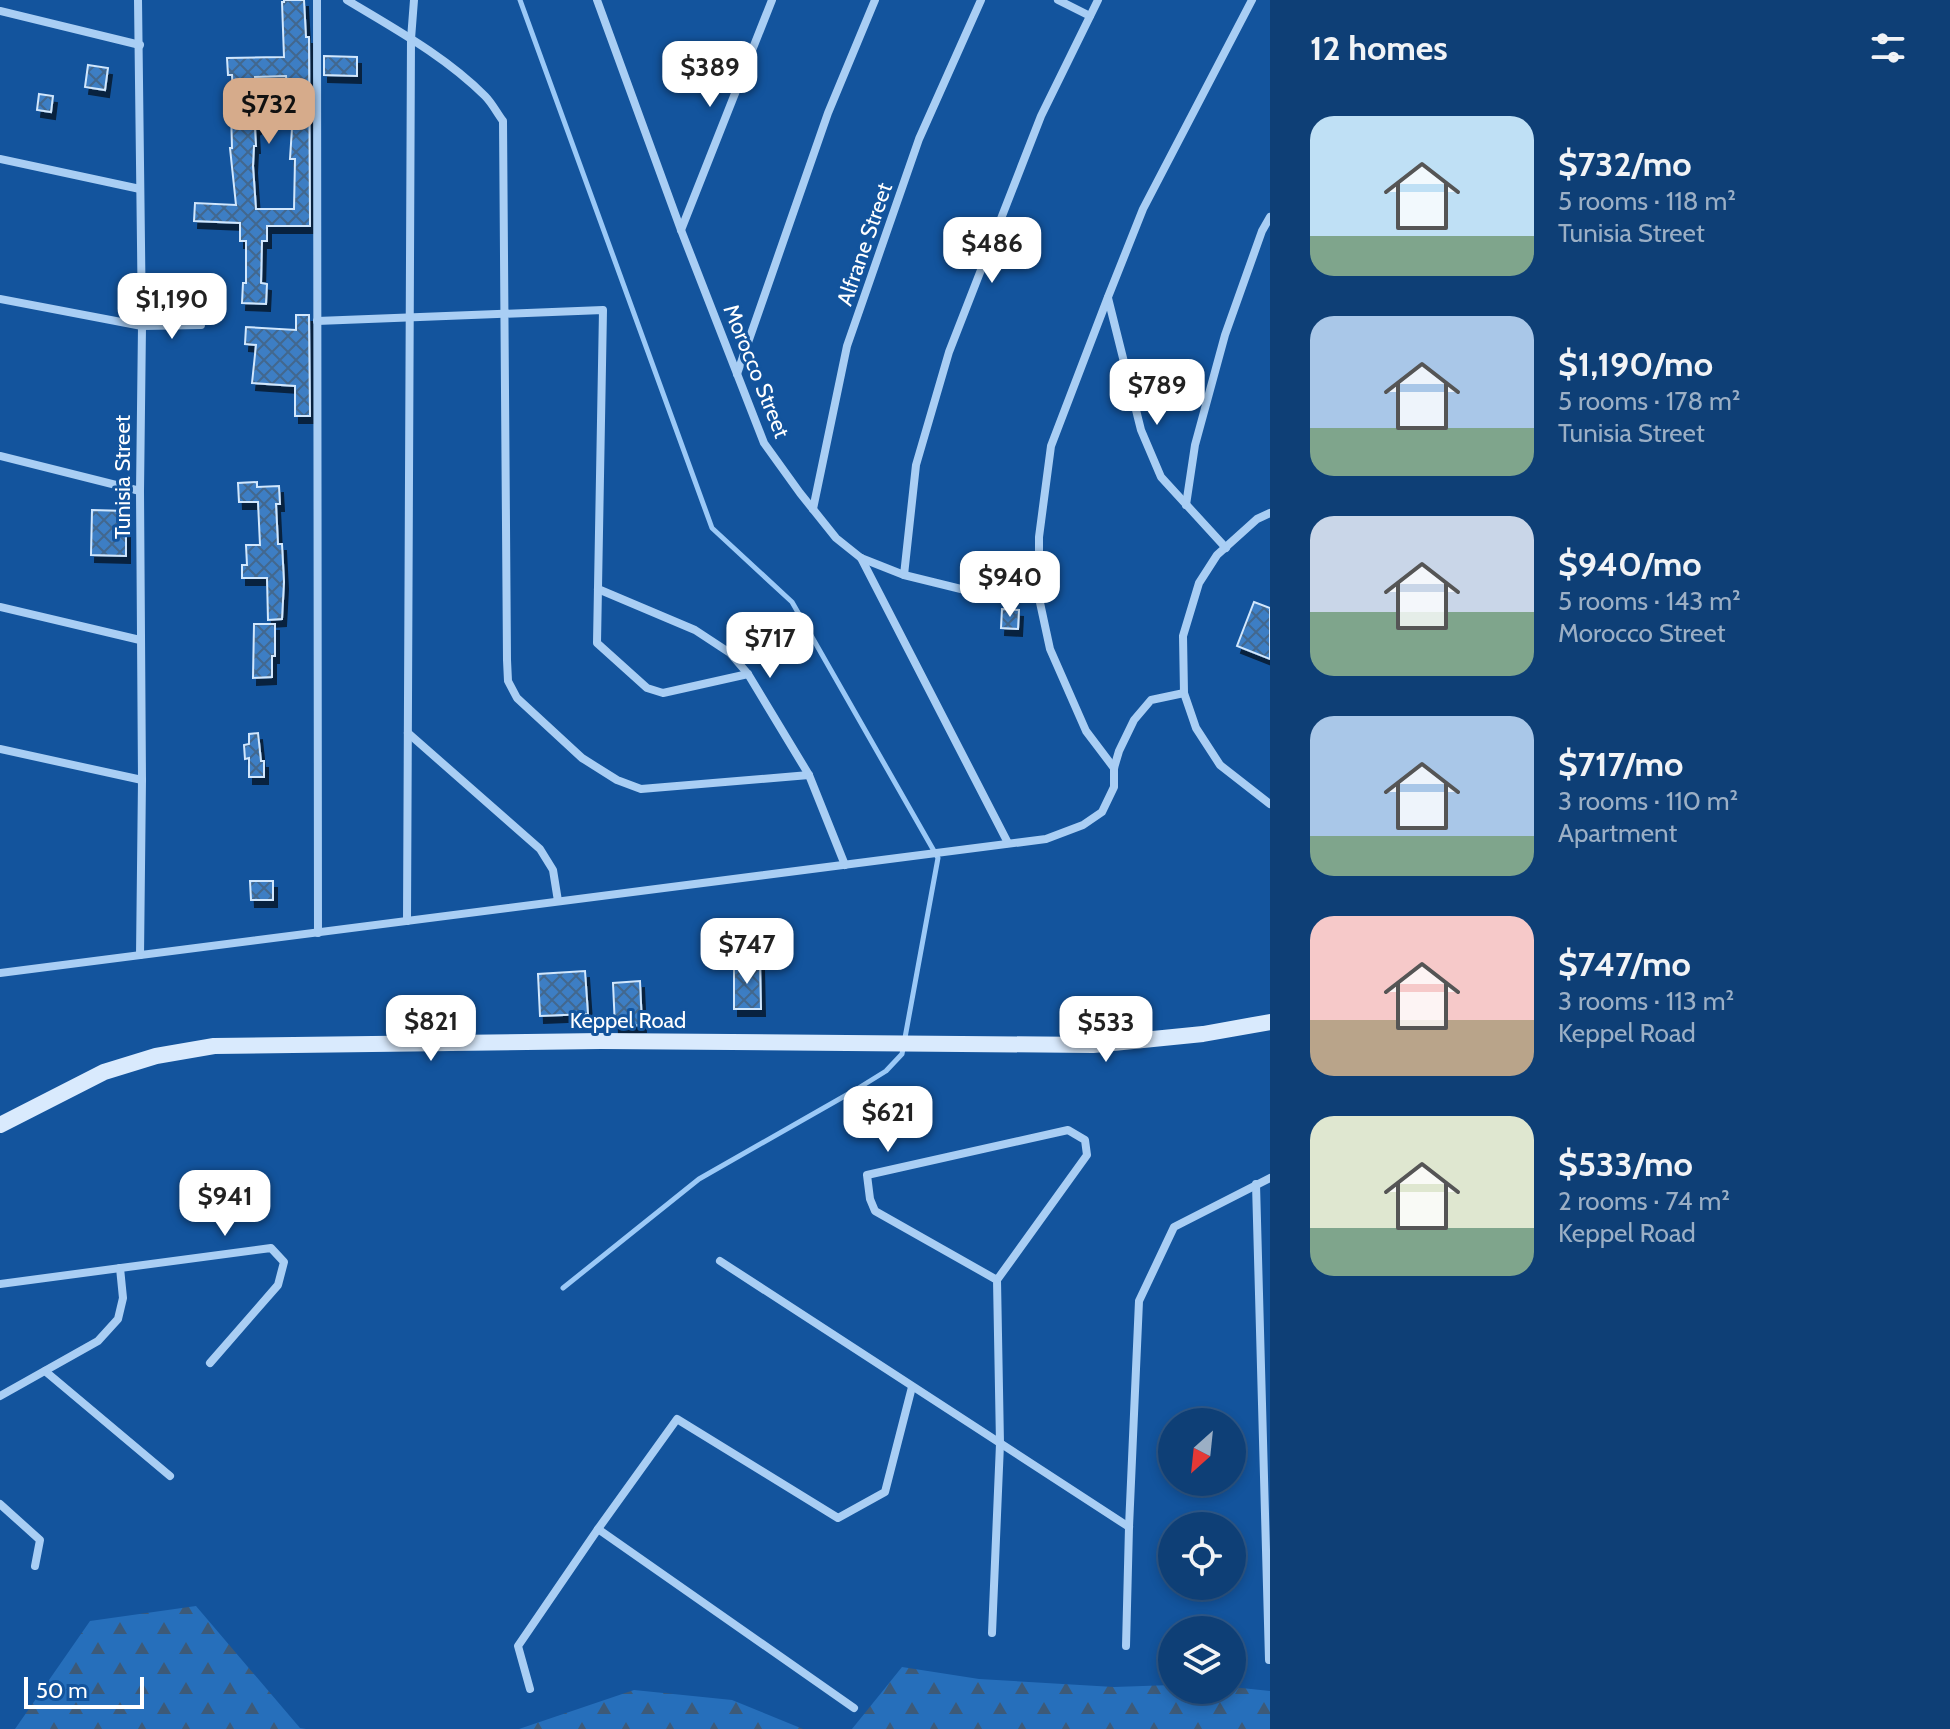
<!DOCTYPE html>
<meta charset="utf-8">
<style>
body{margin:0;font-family:Cabin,sans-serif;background:#1c4a7e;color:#f1f3f6;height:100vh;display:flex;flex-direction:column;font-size:30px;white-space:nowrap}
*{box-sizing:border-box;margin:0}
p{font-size:26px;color:#9bafc5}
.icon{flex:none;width:44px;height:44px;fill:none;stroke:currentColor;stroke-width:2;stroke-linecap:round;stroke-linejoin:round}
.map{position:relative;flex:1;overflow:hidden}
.panel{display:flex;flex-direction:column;background:#0e3f76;width:680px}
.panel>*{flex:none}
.needle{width:52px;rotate:207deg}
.fabs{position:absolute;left:1158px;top:1408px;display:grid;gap:16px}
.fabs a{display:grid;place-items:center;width:88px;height:88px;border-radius:50%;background:#0e3f76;box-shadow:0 4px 12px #0003,0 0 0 2px #2e5888;font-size:40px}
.scale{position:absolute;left:24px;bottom:20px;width:120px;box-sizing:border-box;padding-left:8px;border:4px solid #fff;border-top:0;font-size:22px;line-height:28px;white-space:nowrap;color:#fff;-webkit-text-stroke:6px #13549d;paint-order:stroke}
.price{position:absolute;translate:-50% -68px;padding:0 18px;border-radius:16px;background:#fff;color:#222;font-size:26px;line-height:52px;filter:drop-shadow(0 2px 4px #0008)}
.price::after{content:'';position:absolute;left:50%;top:48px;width:24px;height:18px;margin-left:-12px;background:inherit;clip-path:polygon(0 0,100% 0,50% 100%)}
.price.active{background:#d6ab8b;color:#111}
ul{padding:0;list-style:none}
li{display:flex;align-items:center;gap:24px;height:200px;padding:0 40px}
li span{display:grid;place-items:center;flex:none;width:224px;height:160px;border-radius:24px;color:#555}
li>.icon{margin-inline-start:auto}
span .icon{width:96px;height:96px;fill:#fffc;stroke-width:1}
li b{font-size:34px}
h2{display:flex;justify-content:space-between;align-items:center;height:96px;padding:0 40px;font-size:34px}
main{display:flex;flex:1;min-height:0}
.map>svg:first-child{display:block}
.forest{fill:url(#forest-firs)}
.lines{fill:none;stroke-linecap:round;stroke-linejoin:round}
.stream{stroke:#9bc9f7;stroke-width:5}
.building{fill:url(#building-cross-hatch);stroke:#d1e7fd;stroke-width:2;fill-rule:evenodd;filter:url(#shadow)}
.street{stroke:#a9cef4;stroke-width:8}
.secondary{stroke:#d9eafd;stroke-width:16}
.labels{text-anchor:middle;stroke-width:6;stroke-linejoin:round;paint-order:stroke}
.street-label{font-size:22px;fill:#fff;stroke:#13549d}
</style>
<main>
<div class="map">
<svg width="1270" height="1729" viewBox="0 0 1270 1729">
<defs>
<pattern id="forest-firs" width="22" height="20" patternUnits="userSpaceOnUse" patternTransform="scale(2)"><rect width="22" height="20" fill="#266fbb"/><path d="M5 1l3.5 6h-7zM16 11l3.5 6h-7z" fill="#3d5a78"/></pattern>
<pattern id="building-cross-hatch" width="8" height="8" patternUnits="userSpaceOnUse" patternTransform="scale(2)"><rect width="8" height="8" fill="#3c7ec4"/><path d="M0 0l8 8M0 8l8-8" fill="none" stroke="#43688e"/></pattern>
<filter id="shadow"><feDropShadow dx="4" dy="7" stdDeviation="0" flood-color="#0009"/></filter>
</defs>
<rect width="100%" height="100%" fill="#13549d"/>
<g class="forest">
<path d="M196 1606 300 1728 306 1729H15L90 1621Z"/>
<path d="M902 1667 979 1679 1114 1687 1172 1685V1690H1232V1687L1270 1691V1729H852Z"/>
<path d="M634 1690 732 1700 803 1729H519Z"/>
</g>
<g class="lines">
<path class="stream" d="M520 0 712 528 792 602 938 858 902 1054 886 1071 857 1089 699 1179 563 1288"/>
</g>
<g class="building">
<path d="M284 0H304L306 37H309L310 226H267V241H262L261 283 267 284 266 304 242 303 243 283H246V241H240V223L194 221 195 203 236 205 230 148H232L231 110 234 109 232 75H228L227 58 284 57 282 2H284ZM286 76 289 101H291V113H293L290 159H295L294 209H256L253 166 254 146H256L255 128 257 127 255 77Z"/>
<path d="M324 56 357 57V76L324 75Z"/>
<path d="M88 65 108 68 105 90 85 87Z"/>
<path d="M39 94 53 96 51 112 37 110Z"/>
<path d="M296 315H309L310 416H295V386L252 383 256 345 245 344 246 327 296 330Z"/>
<path d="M257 482V487L279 486 280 504H276L278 544H282L284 582 282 619 268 620 267 578H242V565H247L246 545H260L258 502H239L238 483Z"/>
<path d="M92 510 126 511V556L91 555Z"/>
<path d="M1254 602 1270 608V659L1237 646Z"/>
<path d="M1002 609 1019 610 1018 629 1001 628Z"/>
<path d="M254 624H275V656H272V677L253 678Z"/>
<path d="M258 733 261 761H264V777H249V758L245 759 244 745 249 744V734Z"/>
<path d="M250 881H273V900H251Z"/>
<path d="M734 962H760L761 1009H734Z"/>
<path d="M585 971 588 1014 540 1016 538 974Z"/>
<path d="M640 981 642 1025 615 1027 613 983Z"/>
</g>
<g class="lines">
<g class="street">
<path d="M138 0 142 326 140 491 142 780 140 955"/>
<path d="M317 0 318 933"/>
<path d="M347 0C395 29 445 56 485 96 492 103 497 113 503 121L507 660 508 681 517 698 582 758 617 780 641 789 809 775"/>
<path d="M597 0 681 230 764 443 800 493 836 538 861 558 904 575 965 590 1039 598"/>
<path d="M1058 0 1090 16"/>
<path d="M0 11 140 45"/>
<path d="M0 159 140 189"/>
<path d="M681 230 772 0"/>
<path d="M1108 298 1141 430 1161 477 1226 548"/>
<path d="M0 299 142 326 201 325"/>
<path d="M317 321 603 310 597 643 647 688 663 693 748 674"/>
<path d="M737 374 828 113 875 0"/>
<path d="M0 456 140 491"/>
<path d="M1186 505 1195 445 1225 335 1262 231 1270 217"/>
<path d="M813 509 847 346 919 139 981 0"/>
<path d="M1270 513 1257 519 1217 555 1199 583 1183 636 1184 693 1196 728 1220 765 1270 804"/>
<path d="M861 558 1008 843"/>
<path d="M904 575 916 465 949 352 1041 116 1098 0"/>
<path d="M598 589 695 630 730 653 748 674 809 775 845 865"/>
<path d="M0 607 140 640"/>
<path d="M408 733 540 849 553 870 558 901"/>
<path d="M0 749 142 780"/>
<path d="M1114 768 1086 731 1050 649 1039 598V537L1051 446 1108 297 1143 209 1252 0"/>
<path d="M407 921 411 39 414 0"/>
<path d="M0 973 1046 839 1083 825 1102 812 1114 787V768L1119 751 1134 720 1151 700 1184 693"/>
<path d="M1256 1184 1269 1660"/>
<path d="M720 1261 1129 1527"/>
<path d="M0 1284 271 1248 284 1262 278 1285 210 1363"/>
<path d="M45 1371 170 1476"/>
<path d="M0 1396 98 1341 118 1319 123 1298 120 1268"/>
<path d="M0 1504 40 1540 35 1566"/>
<path d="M598 1529 854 1708"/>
<path d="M992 1633 1000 1444 997 1280 1087 1155 1085 1140 1068 1130 867 1175 870 1199 875 1211 997 1280"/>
<path d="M1126 1646 1129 1527 1139 1301 1174 1227 1270 1178"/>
<path d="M530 1689 518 1646 598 1529 677 1419 838 1518 885 1492 912 1387"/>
</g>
<path class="secondary" d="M0 1125 104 1072 156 1056 214 1046 601 1041 1093 1045 1203 1034 1270 1022"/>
</g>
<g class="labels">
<g class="street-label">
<text transform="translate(864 244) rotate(-71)" y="8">Alfrane Street</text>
<text transform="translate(757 371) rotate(68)" y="8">Morocco Street</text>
<text transform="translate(122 477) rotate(-90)" y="8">Tunisia Street</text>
<text x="628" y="1028">Keppel Road</text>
</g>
</g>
</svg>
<div class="fabs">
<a><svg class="needle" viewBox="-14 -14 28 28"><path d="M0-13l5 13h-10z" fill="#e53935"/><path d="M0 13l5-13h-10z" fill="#9bafc5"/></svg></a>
<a><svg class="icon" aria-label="locate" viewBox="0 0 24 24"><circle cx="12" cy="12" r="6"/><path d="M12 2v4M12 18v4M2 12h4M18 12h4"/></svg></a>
<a><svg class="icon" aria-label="layers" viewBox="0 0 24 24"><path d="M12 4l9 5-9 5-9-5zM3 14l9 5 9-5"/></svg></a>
</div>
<div class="scale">50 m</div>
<b class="price" style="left:710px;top:109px">$389</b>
<b class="price active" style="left:269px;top:146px">$732</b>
<b class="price" style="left:992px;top:285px">$486</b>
<b class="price" style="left:172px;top:341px">$1,190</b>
<b class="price" style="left:1157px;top:427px">$789</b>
<b class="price" style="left:1010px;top:619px">$940</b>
<b class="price" style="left:770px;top:680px">$717</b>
<b class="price" style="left:747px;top:986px">$747</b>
<b class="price" style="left:431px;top:1063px">$821</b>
<b class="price" style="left:1106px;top:1064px">$533</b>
<b class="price" style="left:888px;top:1154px">$621</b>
<b class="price" style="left:225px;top:1238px">$941</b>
</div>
<section class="panel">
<h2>12 homes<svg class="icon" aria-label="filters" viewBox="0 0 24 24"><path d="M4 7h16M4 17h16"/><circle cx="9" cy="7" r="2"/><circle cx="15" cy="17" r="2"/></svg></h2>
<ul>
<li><span style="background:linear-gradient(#bfe0f5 75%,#7fa58c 0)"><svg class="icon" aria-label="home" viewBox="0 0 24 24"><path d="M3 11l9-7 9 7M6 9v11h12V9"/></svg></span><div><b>$732/mo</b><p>5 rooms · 118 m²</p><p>Tunisia Street</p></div></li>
<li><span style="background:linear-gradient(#a9c7e8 70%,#7fa58c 0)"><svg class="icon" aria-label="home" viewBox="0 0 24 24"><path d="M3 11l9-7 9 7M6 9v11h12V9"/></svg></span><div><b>$1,190/mo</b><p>5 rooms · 178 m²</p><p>Tunisia Street</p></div></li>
<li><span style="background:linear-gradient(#c9d6e8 60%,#7fa58c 0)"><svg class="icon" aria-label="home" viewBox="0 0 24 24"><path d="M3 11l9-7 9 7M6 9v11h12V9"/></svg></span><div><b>$940/mo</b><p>5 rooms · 143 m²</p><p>Morocco Street</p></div></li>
<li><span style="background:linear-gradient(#a9c7e8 75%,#7fa58c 0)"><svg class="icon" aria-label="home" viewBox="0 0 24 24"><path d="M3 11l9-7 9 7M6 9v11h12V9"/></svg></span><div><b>$717/mo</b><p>3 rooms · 110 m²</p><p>Apartment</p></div></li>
<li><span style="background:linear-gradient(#f6c9c9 65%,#b9a48a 0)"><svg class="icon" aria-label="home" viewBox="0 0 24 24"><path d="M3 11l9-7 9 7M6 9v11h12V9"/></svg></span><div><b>$747/mo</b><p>3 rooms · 113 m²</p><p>Keppel Road</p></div></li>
<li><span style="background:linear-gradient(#dfe7d0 70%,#7fa58c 0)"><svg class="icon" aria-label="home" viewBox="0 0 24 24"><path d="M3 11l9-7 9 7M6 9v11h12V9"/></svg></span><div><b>$533/mo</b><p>2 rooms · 74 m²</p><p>Keppel Road</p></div></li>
</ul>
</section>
</main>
